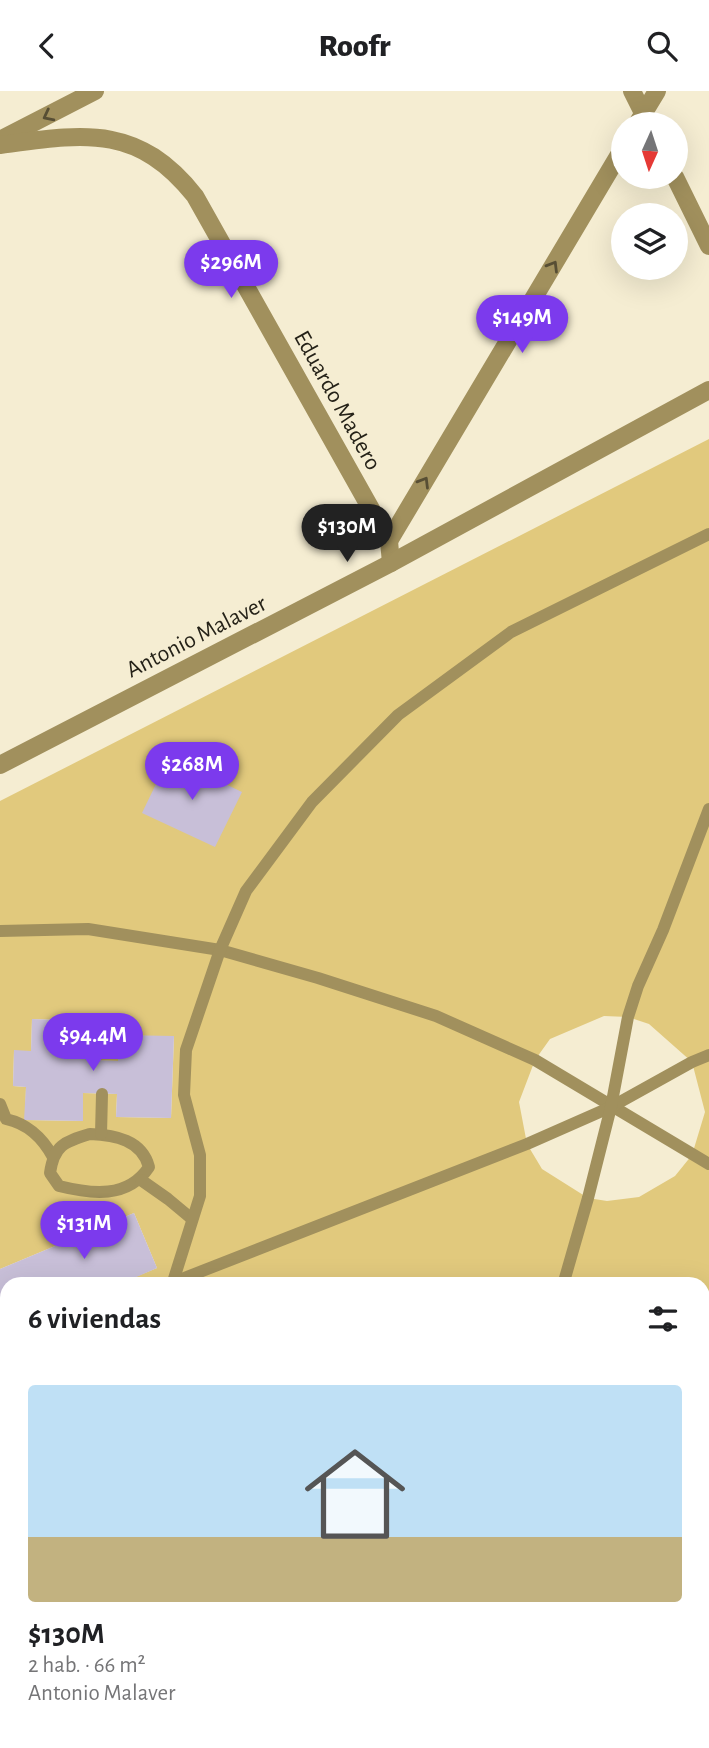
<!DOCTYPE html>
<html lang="es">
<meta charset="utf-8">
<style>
body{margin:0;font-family:"Alegreya Sans",sans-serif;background:#f2f2f2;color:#202124;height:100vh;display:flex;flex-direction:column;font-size:26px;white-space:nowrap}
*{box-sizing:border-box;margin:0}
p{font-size:23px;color:#757577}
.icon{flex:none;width:38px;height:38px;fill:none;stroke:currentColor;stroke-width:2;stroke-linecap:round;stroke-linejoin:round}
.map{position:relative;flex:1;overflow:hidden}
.details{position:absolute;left:0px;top:1186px;width:710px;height:471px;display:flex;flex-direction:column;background:#fff;border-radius:21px 21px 0 0;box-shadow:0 7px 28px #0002}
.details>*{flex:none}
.needle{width:46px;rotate:183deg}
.buttons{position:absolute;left:611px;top:21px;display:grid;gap:14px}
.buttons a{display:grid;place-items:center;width:77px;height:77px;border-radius:50%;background:#fff;box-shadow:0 7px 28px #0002;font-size:35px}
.price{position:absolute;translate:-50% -60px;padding:0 16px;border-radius:24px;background:#7c3aed;color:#fff;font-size:23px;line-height:46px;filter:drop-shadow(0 2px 4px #0008)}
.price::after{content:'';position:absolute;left:50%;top:42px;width:21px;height:16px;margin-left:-10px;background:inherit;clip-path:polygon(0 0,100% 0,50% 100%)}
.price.on{background:#222;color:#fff}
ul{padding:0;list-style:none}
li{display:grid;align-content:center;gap:14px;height:371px;padding:0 28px}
li span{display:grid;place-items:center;height:217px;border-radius:7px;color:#555}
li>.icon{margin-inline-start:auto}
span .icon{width:126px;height:126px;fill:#fffc;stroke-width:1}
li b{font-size:30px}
h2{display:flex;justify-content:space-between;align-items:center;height:84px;padding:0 28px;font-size:30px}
header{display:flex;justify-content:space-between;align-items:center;height:91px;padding:0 28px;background:#fff;font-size:32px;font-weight:800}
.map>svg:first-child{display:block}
.green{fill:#e1c97d;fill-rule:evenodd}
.building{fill:#c8bfd8}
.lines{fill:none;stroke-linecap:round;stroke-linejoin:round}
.path{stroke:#b6b09a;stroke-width:4.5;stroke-dasharray:2 5;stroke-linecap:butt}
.service{stroke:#a1905d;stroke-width:12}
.minor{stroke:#a1905d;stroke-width:18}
.tertiary{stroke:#a1905d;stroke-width:18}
.oneway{stroke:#574e34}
.labels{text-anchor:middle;stroke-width:6;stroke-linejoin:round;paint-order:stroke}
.street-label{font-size:24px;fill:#252218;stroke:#f5edd2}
</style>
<header><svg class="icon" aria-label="back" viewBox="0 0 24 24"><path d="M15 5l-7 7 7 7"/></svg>Roofr<svg class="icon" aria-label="search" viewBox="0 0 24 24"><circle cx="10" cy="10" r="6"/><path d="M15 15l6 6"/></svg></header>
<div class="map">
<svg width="709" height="1657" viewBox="0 0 709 1657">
<rect width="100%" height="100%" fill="#f5edd2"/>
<g class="green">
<path d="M709 348V1302L704 1291V1194L118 1193 157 1177 134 1122 0 1178V710ZM604 925 628 926 649 933 692 971 705 1021 692 1064 675 1085 639 1106 607 1110 588 1107 542 1078 527 1053 519 1011 535 969 550 948ZM32 928 90 930 88 969 118 970 120 944 174 946 171 1027 116 1026 117 1003 83 1002 82 1030 25 1029 26 996 13 995 14 960H31Z"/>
<path d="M709 1351V1623L704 1626V1354Z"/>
<path d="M7 1356V1650H657L644 1657H0V1359Z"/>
</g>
<g class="building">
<path d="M169 666 242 701 215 756 142 722Z"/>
<path d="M32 928 90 930 88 969 118 970 119 944 174 945 171 1027 116 1026 117 1003 83 1002V1030L24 1029 26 996 13 995 14 959 31 960Z"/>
<path d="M134 1122 157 1177 118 1194H7V1240L0 1243V1178Z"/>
<path d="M704 1291 709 1302V1351L704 1354Z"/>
<path d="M7 1296V1356L0 1359V1299Z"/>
</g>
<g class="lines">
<g class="path">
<path d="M0 1386 7 1383"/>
<path d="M0 1474 7 1471"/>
<path d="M0 1531 7 1528"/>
<path d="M0 1596 7 1594"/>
<path d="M117 1650 120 1657"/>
<path d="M49 1657 66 1650"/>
</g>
<g class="service">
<path d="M0 840 88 838 220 859 318 887 436 925 535 969 709 1073"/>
<path d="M0 1013 6 1028C28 1033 42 1046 53 1066"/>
<path d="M90 1043C115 1044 142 1049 149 1076 128 1108 91 1103 59 1095L50 1082C54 1054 64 1051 90 1043Z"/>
<path d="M101 1043 102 1003"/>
<path d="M141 1089 168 1108 192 1128"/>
<path d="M169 1193 527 1053 611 1016 692 971 709 964"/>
<path d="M172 1194 200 1105V1064L184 1004 186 959 220 859 246 800 312 711 398 624 511 541 709 443"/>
<path d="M563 1194 588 1107 611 1016 628 926 638 895 663 839 709 718"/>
<path d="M0 1264 7 1261"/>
<path d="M704 1560 709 1556"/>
<path d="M370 1650 373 1657"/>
<path d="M284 1657 289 1650"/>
</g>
<g class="minor">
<path d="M632 0 647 30"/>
<path d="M637 33 657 0"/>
<path d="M0 49 95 0"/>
<path d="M0 54C83 43 137 32 195 105L389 450 391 472"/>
<path d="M675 86 709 155"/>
<path d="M389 450 623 57"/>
</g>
<g class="tertiary">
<path d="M0 674 391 472 709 299"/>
<path d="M690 1657 703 1650"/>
</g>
</g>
<defs><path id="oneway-chevron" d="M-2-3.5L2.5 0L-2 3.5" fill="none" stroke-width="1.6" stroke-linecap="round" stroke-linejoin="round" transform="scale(1.75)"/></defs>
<g class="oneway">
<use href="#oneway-chevron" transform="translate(48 25) rotate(153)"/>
<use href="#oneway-chevron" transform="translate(553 175) rotate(-59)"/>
<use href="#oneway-chevron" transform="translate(424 391) rotate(-59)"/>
</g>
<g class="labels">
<g class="street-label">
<text transform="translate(338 309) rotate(61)" y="8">Eduardo Madero</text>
<text transform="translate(196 545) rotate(-27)" y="8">Antonio Malaver</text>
</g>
</g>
</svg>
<div class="buttons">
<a><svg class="needle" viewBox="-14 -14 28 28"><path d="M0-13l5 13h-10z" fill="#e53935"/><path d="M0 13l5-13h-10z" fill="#757577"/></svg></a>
<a><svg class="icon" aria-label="layers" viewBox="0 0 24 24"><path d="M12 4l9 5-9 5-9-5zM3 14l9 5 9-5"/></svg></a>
</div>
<b class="price" style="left:231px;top:209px">$296M</b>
<b class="price" style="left:522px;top:264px">$149M</b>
<b class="price on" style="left:347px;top:473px">$130M</b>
<b class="price" style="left:192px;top:711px">$268M</b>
<b class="price" style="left:93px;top:982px">$94.4M</b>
<b class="price" style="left:84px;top:1170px">$131M</b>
<section class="details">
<h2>6 viviendas<svg class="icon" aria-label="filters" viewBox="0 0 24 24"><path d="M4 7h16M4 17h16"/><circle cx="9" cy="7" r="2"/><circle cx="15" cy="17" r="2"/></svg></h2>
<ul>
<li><span style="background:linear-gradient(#bfe0f5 70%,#c2b280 0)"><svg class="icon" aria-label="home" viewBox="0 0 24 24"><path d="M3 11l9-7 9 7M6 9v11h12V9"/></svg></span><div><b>$130M</b><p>2 hab. · 66 m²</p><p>Antonio Malaver</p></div></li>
</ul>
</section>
</div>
